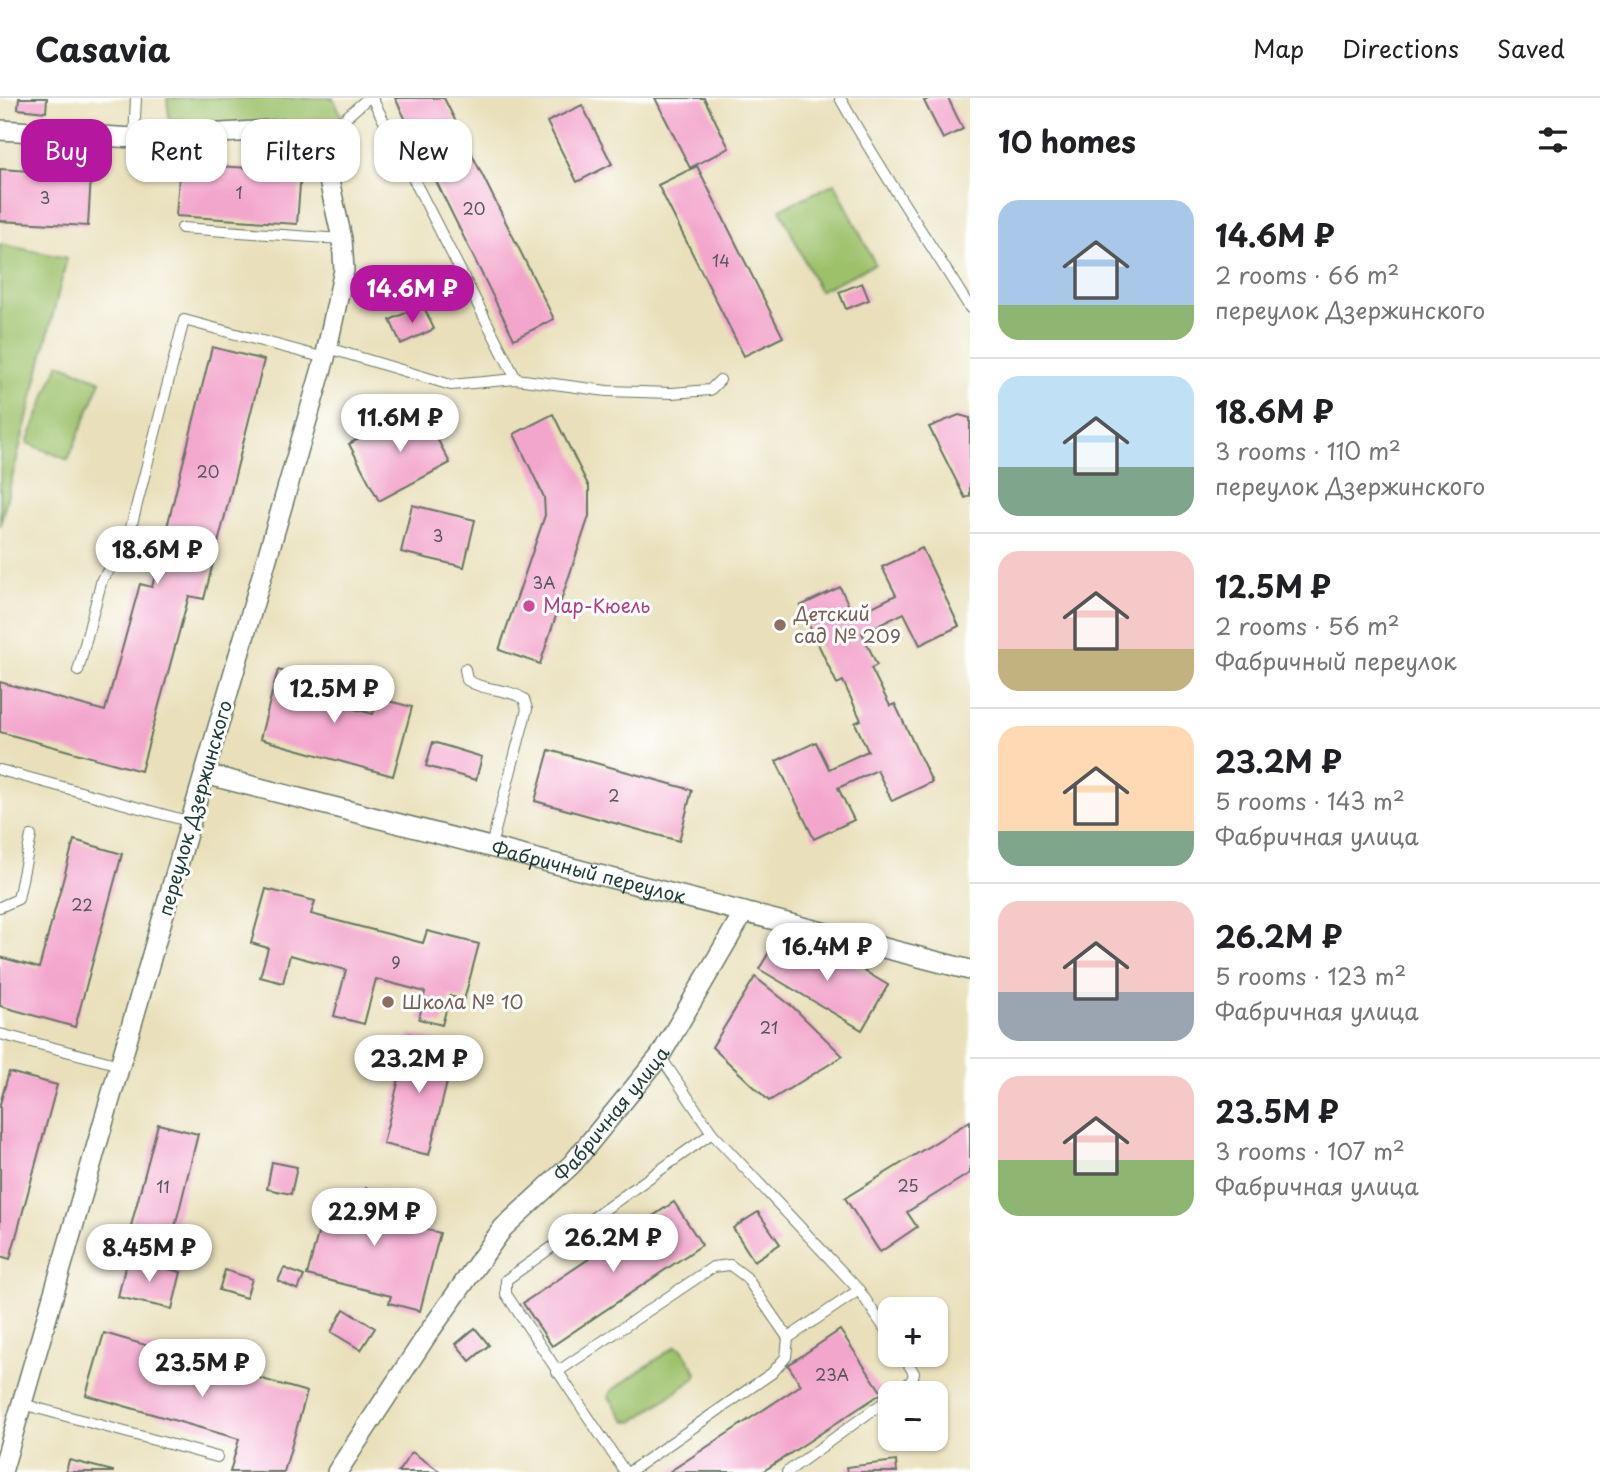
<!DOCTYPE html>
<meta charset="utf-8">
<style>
body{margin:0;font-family:"Playpen Sans",sans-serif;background:#f6f6f6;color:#202124;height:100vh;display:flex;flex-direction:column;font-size:26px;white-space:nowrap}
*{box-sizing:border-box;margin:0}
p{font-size:23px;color:#757577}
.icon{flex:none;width:38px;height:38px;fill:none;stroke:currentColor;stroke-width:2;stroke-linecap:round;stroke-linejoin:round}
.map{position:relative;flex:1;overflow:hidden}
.sheet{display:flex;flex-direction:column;background:#fff;width:630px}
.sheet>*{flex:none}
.top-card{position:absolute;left:21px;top:21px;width:665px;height:63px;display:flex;gap:14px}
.fabs{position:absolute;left:878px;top:1199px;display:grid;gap:14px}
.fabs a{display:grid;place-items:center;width:70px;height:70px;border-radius:14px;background:#fff;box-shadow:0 2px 5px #0004;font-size:35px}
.price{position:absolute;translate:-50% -60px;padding:0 16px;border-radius:24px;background:#fff;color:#222;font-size:23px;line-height:46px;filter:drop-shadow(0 2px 4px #0008)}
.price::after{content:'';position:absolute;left:50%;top:42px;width:21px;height:16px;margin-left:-10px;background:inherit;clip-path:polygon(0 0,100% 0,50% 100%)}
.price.current{background:#b5179e;color:#fff}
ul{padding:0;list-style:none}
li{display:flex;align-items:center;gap:21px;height:175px;padding:0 28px}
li+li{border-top:2px solid #e0e0e0}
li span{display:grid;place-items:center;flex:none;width:196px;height:140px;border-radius:21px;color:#555}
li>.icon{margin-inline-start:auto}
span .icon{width:84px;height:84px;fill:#fffc;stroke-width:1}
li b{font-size:30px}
h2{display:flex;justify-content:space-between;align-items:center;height:84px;padding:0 28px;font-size:30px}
.pill{padding:0 24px;border-radius:21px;background:#fff;box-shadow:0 2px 5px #0004;font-size:24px;line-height:63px}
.pill.current{background:#b5179e;color:#fff}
header{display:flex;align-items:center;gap:42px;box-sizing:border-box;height:98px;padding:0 35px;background:#fff;border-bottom:2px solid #e0e0e0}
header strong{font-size:33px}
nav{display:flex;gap:38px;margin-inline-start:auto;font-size:24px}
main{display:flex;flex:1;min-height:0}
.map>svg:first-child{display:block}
.green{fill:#9dc16b;stroke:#5e7f50;stroke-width:2}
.building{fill:#f3a6cc}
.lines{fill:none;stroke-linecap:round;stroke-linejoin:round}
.lane-casing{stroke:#667663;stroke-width:12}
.street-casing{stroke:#667663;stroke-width:22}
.lane{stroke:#fff;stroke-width:10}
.street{stroke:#fff;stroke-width:19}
.hotel-dot{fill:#d1479c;stroke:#fff;stroke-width:2.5}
.education-dot{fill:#8d6e63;stroke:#fff;stroke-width:2.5}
.labels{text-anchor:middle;stroke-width:6;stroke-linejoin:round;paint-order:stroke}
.number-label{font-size:16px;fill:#54575a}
.hotel-label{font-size:19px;fill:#b23c85;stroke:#fff;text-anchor:start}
.education-label{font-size:19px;fill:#785e54;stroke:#fff;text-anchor:start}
.street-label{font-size:19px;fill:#1f3d34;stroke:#fff}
</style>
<header>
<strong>Casavia</strong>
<nav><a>Map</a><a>Directions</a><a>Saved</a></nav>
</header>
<main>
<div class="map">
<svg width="970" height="1374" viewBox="0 0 970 1374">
<rect width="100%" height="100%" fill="#fff"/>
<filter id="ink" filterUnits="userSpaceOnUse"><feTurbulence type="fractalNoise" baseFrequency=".0143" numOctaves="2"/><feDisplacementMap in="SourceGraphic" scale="14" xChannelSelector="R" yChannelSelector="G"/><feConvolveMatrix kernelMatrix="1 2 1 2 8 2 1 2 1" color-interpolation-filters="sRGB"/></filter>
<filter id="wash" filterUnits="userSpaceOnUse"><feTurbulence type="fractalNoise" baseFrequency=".00686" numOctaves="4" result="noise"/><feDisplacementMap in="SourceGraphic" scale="28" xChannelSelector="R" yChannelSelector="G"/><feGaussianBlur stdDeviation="1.57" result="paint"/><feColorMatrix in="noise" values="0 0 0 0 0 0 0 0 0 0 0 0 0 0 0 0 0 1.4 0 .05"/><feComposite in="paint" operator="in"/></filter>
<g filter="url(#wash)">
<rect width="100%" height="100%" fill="#e9e0bb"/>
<g class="green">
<path d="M167 0H333L342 18 307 37 170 29Z"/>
<path d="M835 85 875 166 819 193 780 111Z"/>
<path d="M0 146 67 160 0 428Z"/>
<path d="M59 265 101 283 68 362 27 345Z"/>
<path d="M676 1248 682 1251 697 1275 695 1280 633 1324 625 1322 609 1299 611 1293Z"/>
</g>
<g id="blocks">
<g class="building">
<path d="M19 0H47L46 14 18 11Z"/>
<path d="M395 0H444L554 221 514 241Z"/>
<path d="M655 0H704L729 50 690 70Z"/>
<path d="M930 0H948L963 31 943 41 924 3Z"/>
<path d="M582 7 612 66 577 84 547 24Z"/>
<path d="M180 66 301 73 297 126 176 118Z"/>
<path d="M697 68 783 239 744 258 658 87Z"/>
<path d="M0 71 91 77 88 128 0 123Z"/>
<path d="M862 185 869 202 846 211 839 194Z"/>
<path d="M423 207 434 231 401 246 390 222Z"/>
<path d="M212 249 264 262 204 501 189 498 141 673 0 634V584L105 613 140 486 152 489Z"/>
<path d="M420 308 450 365 379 403 349 346Z"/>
<path d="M553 316 589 389V418L540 566 499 552 545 417 544 399 514 336Z"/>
<path d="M959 317 970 320V398L965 400 929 329Z"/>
<path d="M412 407 475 422 464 469 401 454Z"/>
<path d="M922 450 959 528 920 547 904 515 862 535 877 567 871 570 890 608 895 606 932 684 892 703 877 672 838 690 854 722 814 741 776 663 816 644 829 671 868 653 855 625 861 622 843 583 837 586 800 508 840 489 854 518 896 497 882 469Z"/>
<path d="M278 572 327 586 322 602 373 616 377 600 412 609 393 678 260 641Z"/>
<path d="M433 644 482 659 476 682 426 668Z"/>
<path d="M549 652 692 692 679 743 535 703Z"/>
<path d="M74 742 122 756 75 929 0 908V859L39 870Z"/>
<path d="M266 791 315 803 311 816 423 845 427 833 479 846 464 902 450 898 442 927 419 921 425 894 376 881 364 926 334 918 346 872 290 857 283 885 260 879 268 850 251 845Z"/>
<path d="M777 841 825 870 834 855 888 887 862 932 759 871Z"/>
<path d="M755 879 794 910 843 958 769 1003 712 949Z"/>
<path d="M410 936 456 948 429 1057 383 1046Z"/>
<path d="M9 974 57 987 10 1161 0 1158V1006Z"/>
<path d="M970 1023V1075L907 1114 917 1129 880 1154 845 1100Z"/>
<path d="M158 1026 198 1036 169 1153 127 1143Z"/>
<path d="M272 1064 297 1069 291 1096 267 1091Z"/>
<path d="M366 1090 411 1102 405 1126 440 1135 420 1213 389 1205 391 1198 307 1177 329 1094 362 1102Z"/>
<path d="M674 1104 702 1147 552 1248 523 1205Z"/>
<path d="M758 1114 780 1146 754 1163 733 1130Z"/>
<path d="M127 1161 181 1174 172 1211 118 1199Z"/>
<path d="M284 1170 304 1178 298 1192 278 1183Z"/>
<path d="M225 1172 252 1181 246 1200 219 1192Z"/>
<path d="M344 1211 375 1230 361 1252 331 1234Z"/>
<path d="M475 1230 489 1247 470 1263 456 1246Z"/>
<path d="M840 1232 882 1295 762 1374H669L801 1287 788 1267Z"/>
<path d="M104 1235 307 1294 284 1374H230L239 1341 86 1297Z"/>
<path d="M412 1354 441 1374H398Z"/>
<path d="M69 1362 113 1373V1374H66Z"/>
<path d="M896 1363 897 1374H847L846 1369Z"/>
</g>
</g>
</g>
<g filter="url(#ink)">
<use href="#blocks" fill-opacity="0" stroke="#667663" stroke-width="2"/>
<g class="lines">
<defs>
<g id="lane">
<path d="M372 0 516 281"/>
<path d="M840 0C880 72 927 140 970 210"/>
<path d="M134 40 136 0"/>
<path d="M320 42 368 0"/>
<path d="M182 130 342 141"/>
<path d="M328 250 451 287 516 281 607 293 672 295 710 292 720 282"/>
<path d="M465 571 467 582C485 594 506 589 524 601L527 611 491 748"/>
<path d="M78 573 102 481 125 453 184 222 325 260"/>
<path d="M0 672 191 724"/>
<path d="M0 809 18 801 31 738"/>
<path d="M0 936 120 967"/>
<path d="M660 958 712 1035 859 1192 891 1240"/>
<path d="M557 1274 713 1169 730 1167 746 1179 788 1240"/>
<path d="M897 1295 912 1282 914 1275 902 1256"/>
<path d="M22 1306 217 1359"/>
<path d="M625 1374 506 1196V1182L712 1035"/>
<path d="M629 1374 772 1275 786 1259 788 1240 859 1192"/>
<path d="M787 1374 891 1299"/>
</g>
<g id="street">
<path d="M0 32 134 40 289 31 320 42 342 141 344 172 325 260 2 1374"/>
<path id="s1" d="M205 676 970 872"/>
<path id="s2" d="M337 1374 429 1234 503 1130 572 1066 660 958 744 814"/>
</g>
</defs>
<use href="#lane" class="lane-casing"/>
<use href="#street" class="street-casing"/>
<use href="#lane" class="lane"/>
<use href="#street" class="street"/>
</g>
</g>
<circle class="hotel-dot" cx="529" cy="508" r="7"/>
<g class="education-dot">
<circle cx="780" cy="527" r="7"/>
<circle cx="388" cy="904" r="7"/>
</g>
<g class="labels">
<g class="number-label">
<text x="239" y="101">1</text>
<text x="45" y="106">3</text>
<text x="474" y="117">20</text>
<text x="721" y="169">14</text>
<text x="208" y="380">20</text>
<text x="438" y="444">3</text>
<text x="544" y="491">3А</text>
<text x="614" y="704">2</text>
<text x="82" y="813">22</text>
<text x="396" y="871">9</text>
<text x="769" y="936">21</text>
<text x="908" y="1094">25</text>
<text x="163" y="1095">11</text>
<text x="832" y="1283">23А</text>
</g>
<g class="hotel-label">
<text x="543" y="515">Мар-Кюель</text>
</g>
<g class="education-label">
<text x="794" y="523">Детский<tspan x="794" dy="22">сад № 209</tspan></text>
<text x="402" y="911">Школа № 10</text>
</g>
<g class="street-label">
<text transform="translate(195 710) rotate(-74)" y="7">переулок Дзержинского</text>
<text dy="7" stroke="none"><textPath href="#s1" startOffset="396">Фабричный переулок</textPath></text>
<text dy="7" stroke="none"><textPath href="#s2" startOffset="453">Фабричная улица</textPath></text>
</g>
</g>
</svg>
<div class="fabs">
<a>+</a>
<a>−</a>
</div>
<b class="price current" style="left:412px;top:227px">14.6M ₽</b>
<b class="price" style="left:400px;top:356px">11.6M ₽</b>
<b class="price" style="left:157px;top:488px">18.6M ₽</b>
<b class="price" style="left:334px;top:627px">12.5M ₽</b>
<b class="price" style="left:827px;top:885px">16.4M ₽</b>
<b class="price" style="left:419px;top:997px">23.2M ₽</b>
<b class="price" style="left:374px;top:1150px">22.9M ₽</b>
<b class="price" style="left:613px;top:1176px">26.2M ₽</b>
<b class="price" style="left:149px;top:1186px">8.45M ₽</b>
<b class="price" style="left:202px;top:1301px">23.5M ₽</b>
<div class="top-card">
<a class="pill current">Buy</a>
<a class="pill">Rent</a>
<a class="pill">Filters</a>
<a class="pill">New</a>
</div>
</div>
<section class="sheet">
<h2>10 homes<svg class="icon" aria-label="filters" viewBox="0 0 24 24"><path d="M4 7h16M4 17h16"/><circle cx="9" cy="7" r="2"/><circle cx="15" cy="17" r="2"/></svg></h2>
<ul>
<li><span style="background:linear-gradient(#a9c7e8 75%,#8fb573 0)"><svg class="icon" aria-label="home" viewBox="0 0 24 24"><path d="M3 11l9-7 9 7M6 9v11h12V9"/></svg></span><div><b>14.6M ₽</b><p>2 rooms · 66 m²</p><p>переулок Дзержинского</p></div></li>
<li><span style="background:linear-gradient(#bfe0f5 65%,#7fa58c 0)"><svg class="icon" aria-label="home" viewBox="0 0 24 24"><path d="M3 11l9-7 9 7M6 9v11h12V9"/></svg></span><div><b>18.6M ₽</b><p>3 rooms · 110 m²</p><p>переулок Дзержинского</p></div></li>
<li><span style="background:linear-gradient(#f6c9c9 70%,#c2b280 0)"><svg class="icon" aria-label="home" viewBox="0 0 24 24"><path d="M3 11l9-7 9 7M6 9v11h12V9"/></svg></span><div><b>12.5M ₽</b><p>2 rooms · 56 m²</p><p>Фабричный переулок</p></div></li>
<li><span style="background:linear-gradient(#ffd9b3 75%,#7fa58c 0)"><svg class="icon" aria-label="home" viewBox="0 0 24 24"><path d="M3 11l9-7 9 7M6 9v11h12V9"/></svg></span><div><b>23.2M ₽</b><p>5 rooms · 143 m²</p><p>Фабричная улица</p></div></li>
<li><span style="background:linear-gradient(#f6c9c9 65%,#9aa5b1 0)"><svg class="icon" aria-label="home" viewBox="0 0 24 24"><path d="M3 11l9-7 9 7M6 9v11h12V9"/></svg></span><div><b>26.2M ₽</b><p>5 rooms · 123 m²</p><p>Фабричная улица</p></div></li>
<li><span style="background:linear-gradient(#f6c9c9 60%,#8fb573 0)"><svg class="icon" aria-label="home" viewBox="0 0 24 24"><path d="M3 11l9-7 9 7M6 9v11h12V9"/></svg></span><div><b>23.5M ₽</b><p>3 rooms · 107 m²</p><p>Фабричная улица</p></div></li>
</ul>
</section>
</main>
